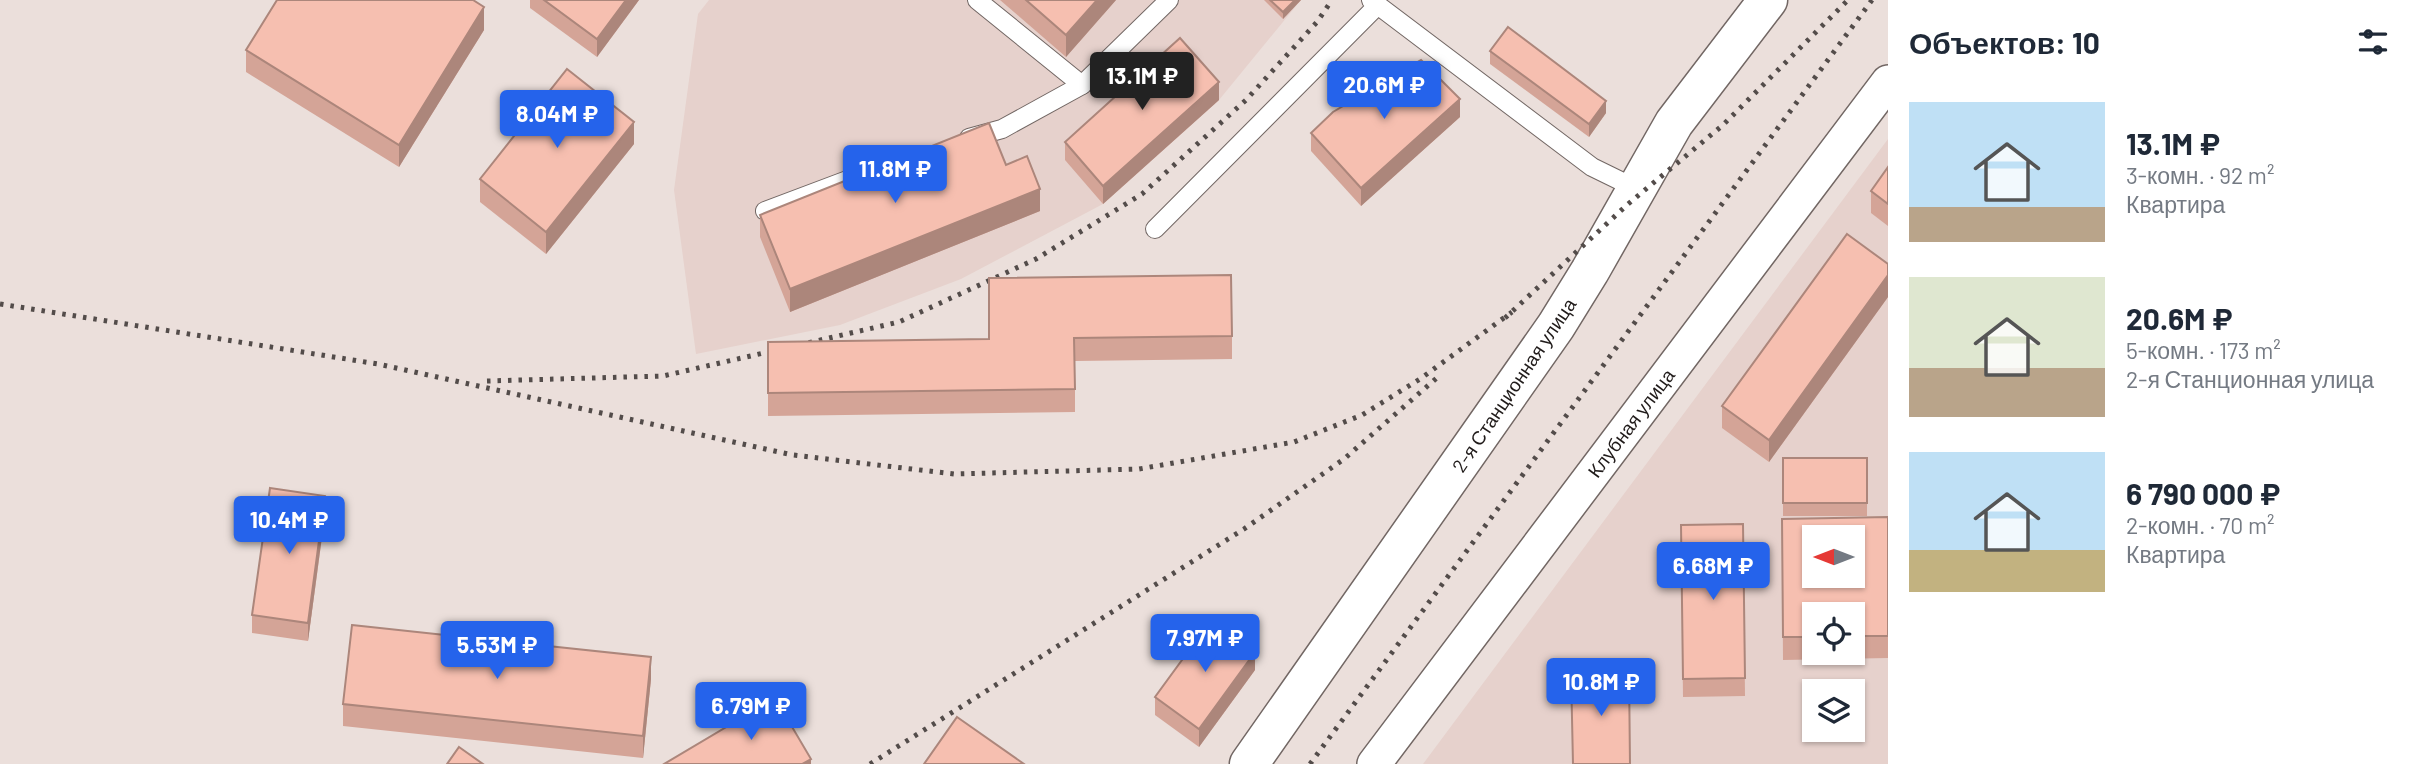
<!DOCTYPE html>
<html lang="ru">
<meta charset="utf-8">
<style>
body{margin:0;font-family:Barlow,sans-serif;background:#f6f6f7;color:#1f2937;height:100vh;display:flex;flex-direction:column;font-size:26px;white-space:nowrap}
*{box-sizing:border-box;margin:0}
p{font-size:23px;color:#747a83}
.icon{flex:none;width:38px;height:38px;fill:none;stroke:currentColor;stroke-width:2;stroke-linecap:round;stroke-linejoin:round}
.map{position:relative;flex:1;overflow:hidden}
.panel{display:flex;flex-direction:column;background:#fff;width:525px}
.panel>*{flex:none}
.needle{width:46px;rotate:270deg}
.tools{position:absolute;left:1802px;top:525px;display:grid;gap:14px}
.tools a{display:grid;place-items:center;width:63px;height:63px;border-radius:0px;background:#fff;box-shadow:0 2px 5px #0004;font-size:35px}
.price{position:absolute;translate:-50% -60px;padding:0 16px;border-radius:7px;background:#2563eb;color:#fff;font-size:23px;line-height:46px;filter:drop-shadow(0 2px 4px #0008)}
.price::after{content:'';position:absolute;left:50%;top:42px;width:21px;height:16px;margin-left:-10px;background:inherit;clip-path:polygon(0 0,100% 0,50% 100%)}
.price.current{background:#222;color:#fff}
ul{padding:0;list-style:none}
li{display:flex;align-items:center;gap:21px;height:175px;padding:0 21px}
li span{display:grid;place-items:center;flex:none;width:196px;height:140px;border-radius:0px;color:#555}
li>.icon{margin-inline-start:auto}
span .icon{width:84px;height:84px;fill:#fffc;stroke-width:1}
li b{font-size:30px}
h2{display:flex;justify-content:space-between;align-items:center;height:84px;padding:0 21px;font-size:30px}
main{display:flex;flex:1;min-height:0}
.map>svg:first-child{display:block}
.built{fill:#e6d1cc;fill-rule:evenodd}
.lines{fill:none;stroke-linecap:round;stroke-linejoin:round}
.lane-casing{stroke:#726764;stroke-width:20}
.street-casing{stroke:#726764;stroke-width:36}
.primary-casing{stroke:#726764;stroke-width:41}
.lane{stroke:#fff;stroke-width:18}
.street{stroke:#fff;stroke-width:33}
.primary{stroke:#fff;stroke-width:38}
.rail{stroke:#534c4a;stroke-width:5;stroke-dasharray:3.5 7;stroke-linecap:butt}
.wall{fill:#d4a497;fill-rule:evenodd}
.shaded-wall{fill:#ac867b}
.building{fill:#f6bfb0;stroke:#ac867b;stroke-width:2;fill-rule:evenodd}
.labels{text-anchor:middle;stroke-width:5;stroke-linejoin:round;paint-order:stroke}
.street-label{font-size:19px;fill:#201b1a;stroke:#fff}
</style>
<main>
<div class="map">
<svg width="1888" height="764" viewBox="0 0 1888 764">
<rect width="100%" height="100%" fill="#ebdfdb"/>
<g class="built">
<path d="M709 0H1301L1219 100 1103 204 961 279 840 325 696 354 674 190 698 14Z"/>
<path d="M1888 139V764H1423ZM1815 537H1853V576H1815ZM1815 614H1853V653H1815ZM1815 691H1853V730H1815Z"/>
</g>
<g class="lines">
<defs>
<g id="lane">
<path d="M977 0 1082 85 1169 0"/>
<path d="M1371 0 1592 167 1637 189"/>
<path d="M969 138 1002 129 1082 85"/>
<path d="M765 211 866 173"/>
<path d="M1155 229 1378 5"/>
</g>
<path id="street" d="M1374 764 1888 82"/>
<path id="primary" d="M1249 764 1556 326 1590 271 1674 123 1768 0"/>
</defs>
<use href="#lane" class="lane-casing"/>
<use href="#street" class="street-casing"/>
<use href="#primary" class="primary-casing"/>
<use href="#lane" class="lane"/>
<use href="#street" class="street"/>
<use href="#primary" class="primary"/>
<g class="rail">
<path d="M0 304 378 364 793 455 954 474 1139 469 1294 442 1362 415 1420 379 1512 312"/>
<path d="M1505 318 1628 204 1723 125 1848 0"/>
<path d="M487 381 663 376 899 322 1036 259 1142 194 1246 100 1317 22 1332 0"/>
<path d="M870 764 1244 529 1344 459 1439 376"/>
<path d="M1310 764 1872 0"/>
</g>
</g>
<g class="wall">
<path d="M530 0H639L597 57 530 8Z"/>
<path d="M1000 0H1116L1066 57Z"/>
<path d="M1264 0H1301L1283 19Z"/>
<path d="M484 30 399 167 246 72V50Z"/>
<path d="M1490 51 1606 113 1589 137 1490 64Z"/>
<path d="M1219 100 1103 204 1065 160V142Z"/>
<path d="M1460 117 1361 206 1311 151V133Z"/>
<path d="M634 144 546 254 480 202V179Z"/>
<path d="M1006 165 1040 211 790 312 760 237V215Z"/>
<path d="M1888 167V226L1871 213V191Z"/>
<path d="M1888 264V297L1769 462 1722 428V406Z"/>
<path d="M1232 336V359L1075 361V412L768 416V342Z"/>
<rect x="1783" y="458" width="84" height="58"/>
<path d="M325 514 308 641 252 633V615Z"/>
<path d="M1888 517V658L1783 660 1782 519ZM1815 614H1853V653H1815Z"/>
<path d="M1743 524 1745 696 1683 697 1681 525Z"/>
<path d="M1255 670 1199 747 1155 715V697Z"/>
<path d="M651 679 643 758 343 726V704Z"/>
</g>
<g class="shaded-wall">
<path d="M626 0H639L597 57V39Z"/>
<path d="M1097 0H1116L1066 57V35Z"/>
<path d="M1295 0H1301L1283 19V12Z"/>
<path d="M484 7V30L399 167V145Z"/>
<path d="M1219 82V100L1103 204V186Z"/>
<path d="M1460 99V117L1361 206V188Z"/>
<path d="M1606 101V113L1589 137V124Z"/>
<path d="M634 122V144L546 254V232Z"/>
<path d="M1040 189V211L790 312V289Z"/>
<path d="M1888 275V297L1769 462V440Z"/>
<path d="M325 496V514L308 641V623Z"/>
<path d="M1255 652V670L1199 747V729Z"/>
<path d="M651 657V679L643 758V736Z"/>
<path d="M811 759V764H802Z"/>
</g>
<g class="building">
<path d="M277 0H473L484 7 399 145 246 50Z"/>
<path d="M544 0H626L597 39Z"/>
<path d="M1026 0H1097L1066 35Z"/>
<path d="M1270 0H1295L1283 12Z"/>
<path d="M1508 27 1606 101 1589 124 1490 51Z"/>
<path d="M1180 38 1219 82 1103 186 1065 142Z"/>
<path d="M1421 60 1460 99 1361 188 1311 133 1333 112Z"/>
<path d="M567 69 634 122 546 232 480 179Z"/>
<path d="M989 123 1006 165 1027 156 1040 189 790 289 760 215Z"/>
<path d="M1888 167V204L1871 191Z"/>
<path d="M1847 234 1888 264V275L1769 440 1722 406Z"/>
<path d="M1231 275 1232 336 1074 338 1075 389 768 393V342L989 339V278Z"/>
<rect x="1783" y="458" width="84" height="45"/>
<path d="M270 488 325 496 308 623 252 615Z"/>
<path d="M1888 517V636H1853V614H1815V637H1783L1782 519ZM1815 537H1853V576H1815Z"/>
<path d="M1743 524 1745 678 1683 679 1681 525Z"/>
<path d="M1212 619 1255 652 1199 729 1155 697Z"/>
<path d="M352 625 651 657 643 736 343 704Z"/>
<path d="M1629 671 1630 764H1573L1571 672Z"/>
<path d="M775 698 811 759 802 764H664Z"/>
<path d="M957 717 1024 764H924Z"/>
<path d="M459 747 483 764H447Z"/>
</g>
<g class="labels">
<g class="street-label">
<text transform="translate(1514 385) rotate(-56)" y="7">2-я Станционная улица</text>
<text transform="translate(1631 423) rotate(-53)" y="7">Клубная улица</text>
</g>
</g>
</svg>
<div class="tools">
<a><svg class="needle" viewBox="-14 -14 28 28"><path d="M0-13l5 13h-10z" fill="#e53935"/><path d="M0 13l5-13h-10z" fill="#747a83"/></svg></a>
<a><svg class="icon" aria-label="locate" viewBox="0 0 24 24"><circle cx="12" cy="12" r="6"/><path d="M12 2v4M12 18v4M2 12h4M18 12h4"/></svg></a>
<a><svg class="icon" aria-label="layers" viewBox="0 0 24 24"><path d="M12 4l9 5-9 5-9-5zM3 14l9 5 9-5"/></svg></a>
</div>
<b class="price current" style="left:1142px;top:112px">13.1M ₽</b>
<b class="price" style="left:1384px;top:121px">20.6M ₽</b>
<b class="price" style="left:557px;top:150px">8.04M ₽</b>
<b class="price" style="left:895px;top:205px">11.8M ₽</b>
<b class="price" style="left:289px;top:556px">10.4M ₽</b>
<b class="price" style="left:1713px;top:602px">6.68M ₽</b>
<b class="price" style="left:1205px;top:674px">7.97M ₽</b>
<b class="price" style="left:497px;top:681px">5.53M ₽</b>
<b class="price" style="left:1601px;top:718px">10.8M ₽</b>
<b class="price" style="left:751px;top:742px">6.79M ₽</b>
</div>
<section class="panel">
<h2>Объектов: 10<svg class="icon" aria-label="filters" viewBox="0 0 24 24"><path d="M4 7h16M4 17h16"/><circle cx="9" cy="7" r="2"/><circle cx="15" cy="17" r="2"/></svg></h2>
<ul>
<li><span style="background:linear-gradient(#bfe0f5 75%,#b9a48a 0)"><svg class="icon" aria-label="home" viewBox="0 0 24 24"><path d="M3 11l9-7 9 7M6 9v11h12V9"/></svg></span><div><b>13.1M ₽</b><p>3-комн. · 92 m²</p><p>Квартира</p></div></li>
<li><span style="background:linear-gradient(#dfe7d0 65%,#b9a48a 0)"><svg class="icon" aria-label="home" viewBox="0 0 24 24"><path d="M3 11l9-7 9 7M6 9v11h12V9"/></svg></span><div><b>20.6M ₽</b><p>5-комн. · 173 m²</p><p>2-я Станционная улица</p></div></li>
<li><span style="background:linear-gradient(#bfe0f5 70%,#c2b280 0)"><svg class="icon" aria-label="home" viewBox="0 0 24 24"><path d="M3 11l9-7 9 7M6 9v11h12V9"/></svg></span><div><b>6 790 000 ₽</b><p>2-комн. · 70 m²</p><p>Квартира</p></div></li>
</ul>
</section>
</main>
